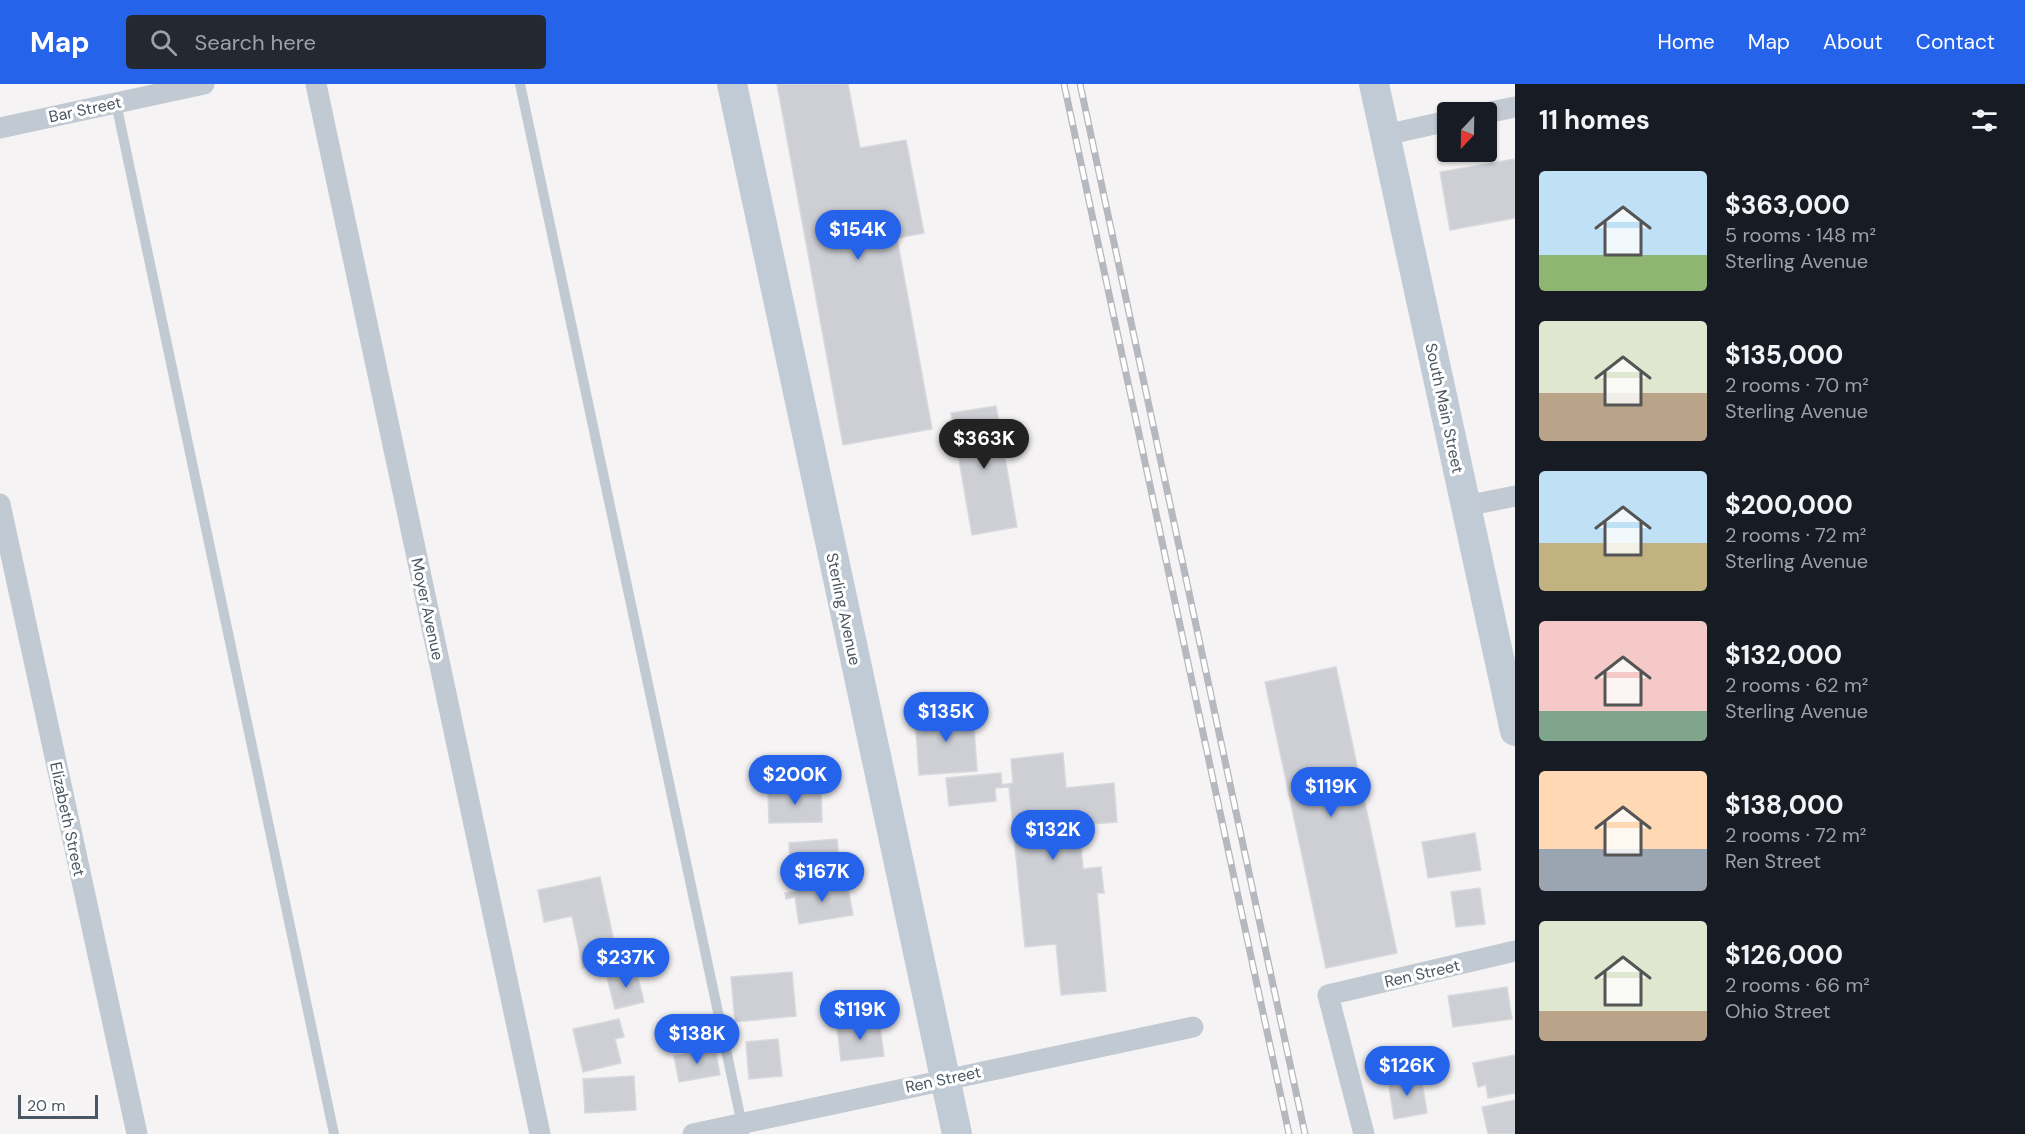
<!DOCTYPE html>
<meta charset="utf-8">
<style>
body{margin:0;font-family:"DM Sans",sans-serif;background:#242831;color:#f1f3f6;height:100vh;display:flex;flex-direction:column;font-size:22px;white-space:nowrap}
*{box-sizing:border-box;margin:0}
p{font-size:20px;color:#9ea1a6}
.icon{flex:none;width:33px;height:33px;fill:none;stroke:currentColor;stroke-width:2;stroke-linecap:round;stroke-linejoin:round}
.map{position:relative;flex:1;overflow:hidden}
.sheet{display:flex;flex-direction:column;background:#171b24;width:510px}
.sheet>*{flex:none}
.needle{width:39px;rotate:202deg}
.controls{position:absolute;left:1437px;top:18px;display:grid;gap:12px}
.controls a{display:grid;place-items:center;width:60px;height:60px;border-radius:6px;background:#171b24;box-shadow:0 2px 4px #0004;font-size:30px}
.scale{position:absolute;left:18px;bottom:15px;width:80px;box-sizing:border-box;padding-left:6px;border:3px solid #4a5661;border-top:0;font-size:16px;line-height:21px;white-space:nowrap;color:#4a5661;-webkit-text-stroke:4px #fff;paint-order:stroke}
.price{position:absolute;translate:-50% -51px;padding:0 14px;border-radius:21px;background:#2563eb;color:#fff;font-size:20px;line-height:39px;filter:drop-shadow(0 2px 3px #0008)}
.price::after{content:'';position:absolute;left:50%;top:36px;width:18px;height:14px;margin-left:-9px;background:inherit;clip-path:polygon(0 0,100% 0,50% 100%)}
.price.selected{background:#222;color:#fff}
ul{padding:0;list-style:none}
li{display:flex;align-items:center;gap:18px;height:150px;padding:0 24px}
li span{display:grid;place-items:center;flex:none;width:168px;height:120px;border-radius:6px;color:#555}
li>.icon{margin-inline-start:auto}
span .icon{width:72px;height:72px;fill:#fffc;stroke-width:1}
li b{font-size:26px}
h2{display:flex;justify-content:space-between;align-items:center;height:72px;padding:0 24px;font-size:26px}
header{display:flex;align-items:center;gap:36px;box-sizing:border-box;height:84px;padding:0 30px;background:#2563eb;color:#fff}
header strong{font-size:28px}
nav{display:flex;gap:33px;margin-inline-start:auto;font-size:21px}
.search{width:420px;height:54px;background:#242831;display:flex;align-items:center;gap:15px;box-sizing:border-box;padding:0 21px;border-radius:6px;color:#9ea1a6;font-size:22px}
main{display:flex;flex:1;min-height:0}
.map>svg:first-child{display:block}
.building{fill:#cdcfd5;stroke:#d7d9de;stroke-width:1.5}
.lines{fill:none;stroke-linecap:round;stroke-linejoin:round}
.lane{stroke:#c1cad2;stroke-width:10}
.street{stroke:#c1cad2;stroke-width:21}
.secondary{stroke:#c1cbd6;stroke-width:30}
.rail-casing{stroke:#b5b8bd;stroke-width:7}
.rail{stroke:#fff;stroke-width:4.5;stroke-dasharray:14;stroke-linecap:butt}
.labels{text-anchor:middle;stroke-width:6;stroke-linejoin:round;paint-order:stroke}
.street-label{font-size:16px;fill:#4a5661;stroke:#fff}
</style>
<header>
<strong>Map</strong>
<div class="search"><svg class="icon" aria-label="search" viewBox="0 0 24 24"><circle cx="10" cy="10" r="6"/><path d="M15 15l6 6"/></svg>Search here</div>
<nav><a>Home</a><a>Map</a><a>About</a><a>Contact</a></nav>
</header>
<main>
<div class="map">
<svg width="1515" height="1050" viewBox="0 0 1515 1050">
<rect width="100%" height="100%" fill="#f5f3f3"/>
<g class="building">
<path d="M777 0H848L860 64 906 56 924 149 897 154 932 345 843 361Z"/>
<path d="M1515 75V134L1450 146 1440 88Z"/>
<path d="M996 322 1017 443 972 451 951 329Z"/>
<path d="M1336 583 1397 869 1326 884 1265 598Z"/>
<path d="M973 627 977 687 919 691 915 631Z"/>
<path d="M1063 669 1066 704 1114 699 1117 738 1079 741 1083 785 1101 783 1104 809H1097L1106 907 1061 911 1056 860 1025 863 1009 703 995 704 996 717 949 722 946 694 1001 689 1002 701 1013 699 1011 675Z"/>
<path d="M821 705 822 738 769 739 768 707Z"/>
<path d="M1475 749 1481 786 1428 794 1422 758Z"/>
<path d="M837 755 840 786 791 790 789 759Z"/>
<path d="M600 793 618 876 583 884 572 832 544 838 538 806Z"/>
<path d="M847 798 853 831 799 840 795 813 786 815 785 809Z"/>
<path d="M1480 804 1485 840 1456 843 1451 808Z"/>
<path d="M636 886 644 918 615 925 607 893Z"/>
<path d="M792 888 796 932 735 938 731 893Z"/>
<path d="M1507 903 1512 935 1453 943 1448 912Z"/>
<path d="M619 935 624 953 615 955 621 979 583 988 573 945Z"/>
<path d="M879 937 884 972 841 977 837 942Z"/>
<path d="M778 955 782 992 749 995 746 958Z"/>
<path d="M715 964 720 991 679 998 674 972Z"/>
<path d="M1515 971V1009L1488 1014 1486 1001 1478 1003 1473 979Z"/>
<path d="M1421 991 1427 1029 1394 1035 1388 996Z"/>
<path d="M634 992 636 1026 585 1029 583 995Z"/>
<path d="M1515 1016V1050H1488L1482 1023Z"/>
</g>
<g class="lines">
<g class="lane">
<path d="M520 0 744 1050"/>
<path d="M116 19 334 1050"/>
</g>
<g class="street">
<path d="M316 0 540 1050"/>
<path d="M1486 29 1515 23"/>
<path d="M0 44 204 0"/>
<path d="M1385 51 1448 37"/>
<path d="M0 420 137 1050"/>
<path d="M1466 422 1515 412"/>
<path d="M693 1050 1193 943"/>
<path d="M1364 1050 1328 911 1515 867"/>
</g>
<g class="secondary">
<path d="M732 0 957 1050"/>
<path d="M1374 0 1515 647"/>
</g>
<defs>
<g id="rail">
<path d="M1064 0 1289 1050"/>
<path d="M1080 0 1305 1050"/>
</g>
</defs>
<use href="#rail" class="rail-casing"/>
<use href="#rail" class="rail"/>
</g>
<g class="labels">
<g class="street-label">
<text transform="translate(85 25) rotate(-12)" y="6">Bar Street</text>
<text transform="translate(1445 324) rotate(78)" y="6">South Main Street</text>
<text transform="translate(428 525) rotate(78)" y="6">Moyer Avenue</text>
<text transform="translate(844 525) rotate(78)" y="6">Sterling Avenue</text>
<text transform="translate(68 735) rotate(78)" y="6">Elizabeth Street</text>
<text transform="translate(1422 889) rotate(-13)" y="6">Ren Street</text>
<text transform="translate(943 995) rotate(-12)" y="6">Ren Street</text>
</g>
</g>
</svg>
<div class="controls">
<a><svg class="needle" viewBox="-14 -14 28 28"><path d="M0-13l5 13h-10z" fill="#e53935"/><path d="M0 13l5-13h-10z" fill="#9ea1a6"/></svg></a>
</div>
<div class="scale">20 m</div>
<b class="price" style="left:858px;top:177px">$154K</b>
<b class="price selected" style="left:984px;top:386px">$363K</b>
<b class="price" style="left:946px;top:659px">$135K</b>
<b class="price" style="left:795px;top:722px">$200K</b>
<b class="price" style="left:1331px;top:734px">$119K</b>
<b class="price" style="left:1053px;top:777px">$132K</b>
<b class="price" style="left:822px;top:819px">$167K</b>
<b class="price" style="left:626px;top:905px">$237K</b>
<b class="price" style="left:860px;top:957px">$119K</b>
<b class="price" style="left:697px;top:981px">$138K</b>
<b class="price" style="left:1407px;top:1013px">$126K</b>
</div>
<section class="sheet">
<h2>11 homes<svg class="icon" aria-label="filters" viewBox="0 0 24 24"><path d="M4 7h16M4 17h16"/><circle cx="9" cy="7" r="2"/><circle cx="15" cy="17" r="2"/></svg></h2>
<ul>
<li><span style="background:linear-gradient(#bfe0f5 70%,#8fb573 0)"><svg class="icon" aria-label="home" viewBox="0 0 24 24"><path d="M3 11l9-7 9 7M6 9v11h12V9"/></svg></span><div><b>$363,000</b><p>5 rooms · 148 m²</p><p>Sterling Avenue</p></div></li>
<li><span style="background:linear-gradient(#dfe7d0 60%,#b9a48a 0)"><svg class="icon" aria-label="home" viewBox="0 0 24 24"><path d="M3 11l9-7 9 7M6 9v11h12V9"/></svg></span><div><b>$135,000</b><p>2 rooms · 70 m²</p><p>Sterling Avenue</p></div></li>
<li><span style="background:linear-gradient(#bfe0f5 60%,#c2b280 0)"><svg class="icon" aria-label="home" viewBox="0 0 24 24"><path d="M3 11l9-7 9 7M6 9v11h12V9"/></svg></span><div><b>$200,000</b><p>2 rooms · 72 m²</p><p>Sterling Avenue</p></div></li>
<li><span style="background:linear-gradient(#f6c9c9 75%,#7fa58c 0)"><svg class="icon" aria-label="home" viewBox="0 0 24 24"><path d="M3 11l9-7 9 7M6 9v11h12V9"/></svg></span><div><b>$132,000</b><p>2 rooms · 62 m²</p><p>Sterling Avenue</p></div></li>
<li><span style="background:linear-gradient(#ffd9b3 65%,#9aa5b1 0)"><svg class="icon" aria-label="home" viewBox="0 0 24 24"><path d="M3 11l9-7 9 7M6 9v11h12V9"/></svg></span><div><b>$138,000</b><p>2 rooms · 72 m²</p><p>Ren Street</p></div></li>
<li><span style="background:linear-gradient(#dfe7d0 75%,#b9a48a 0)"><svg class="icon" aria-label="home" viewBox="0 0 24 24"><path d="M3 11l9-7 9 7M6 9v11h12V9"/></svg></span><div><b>$126,000</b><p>2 rooms · 66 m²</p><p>Ohio Street</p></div></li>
</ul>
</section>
</main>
